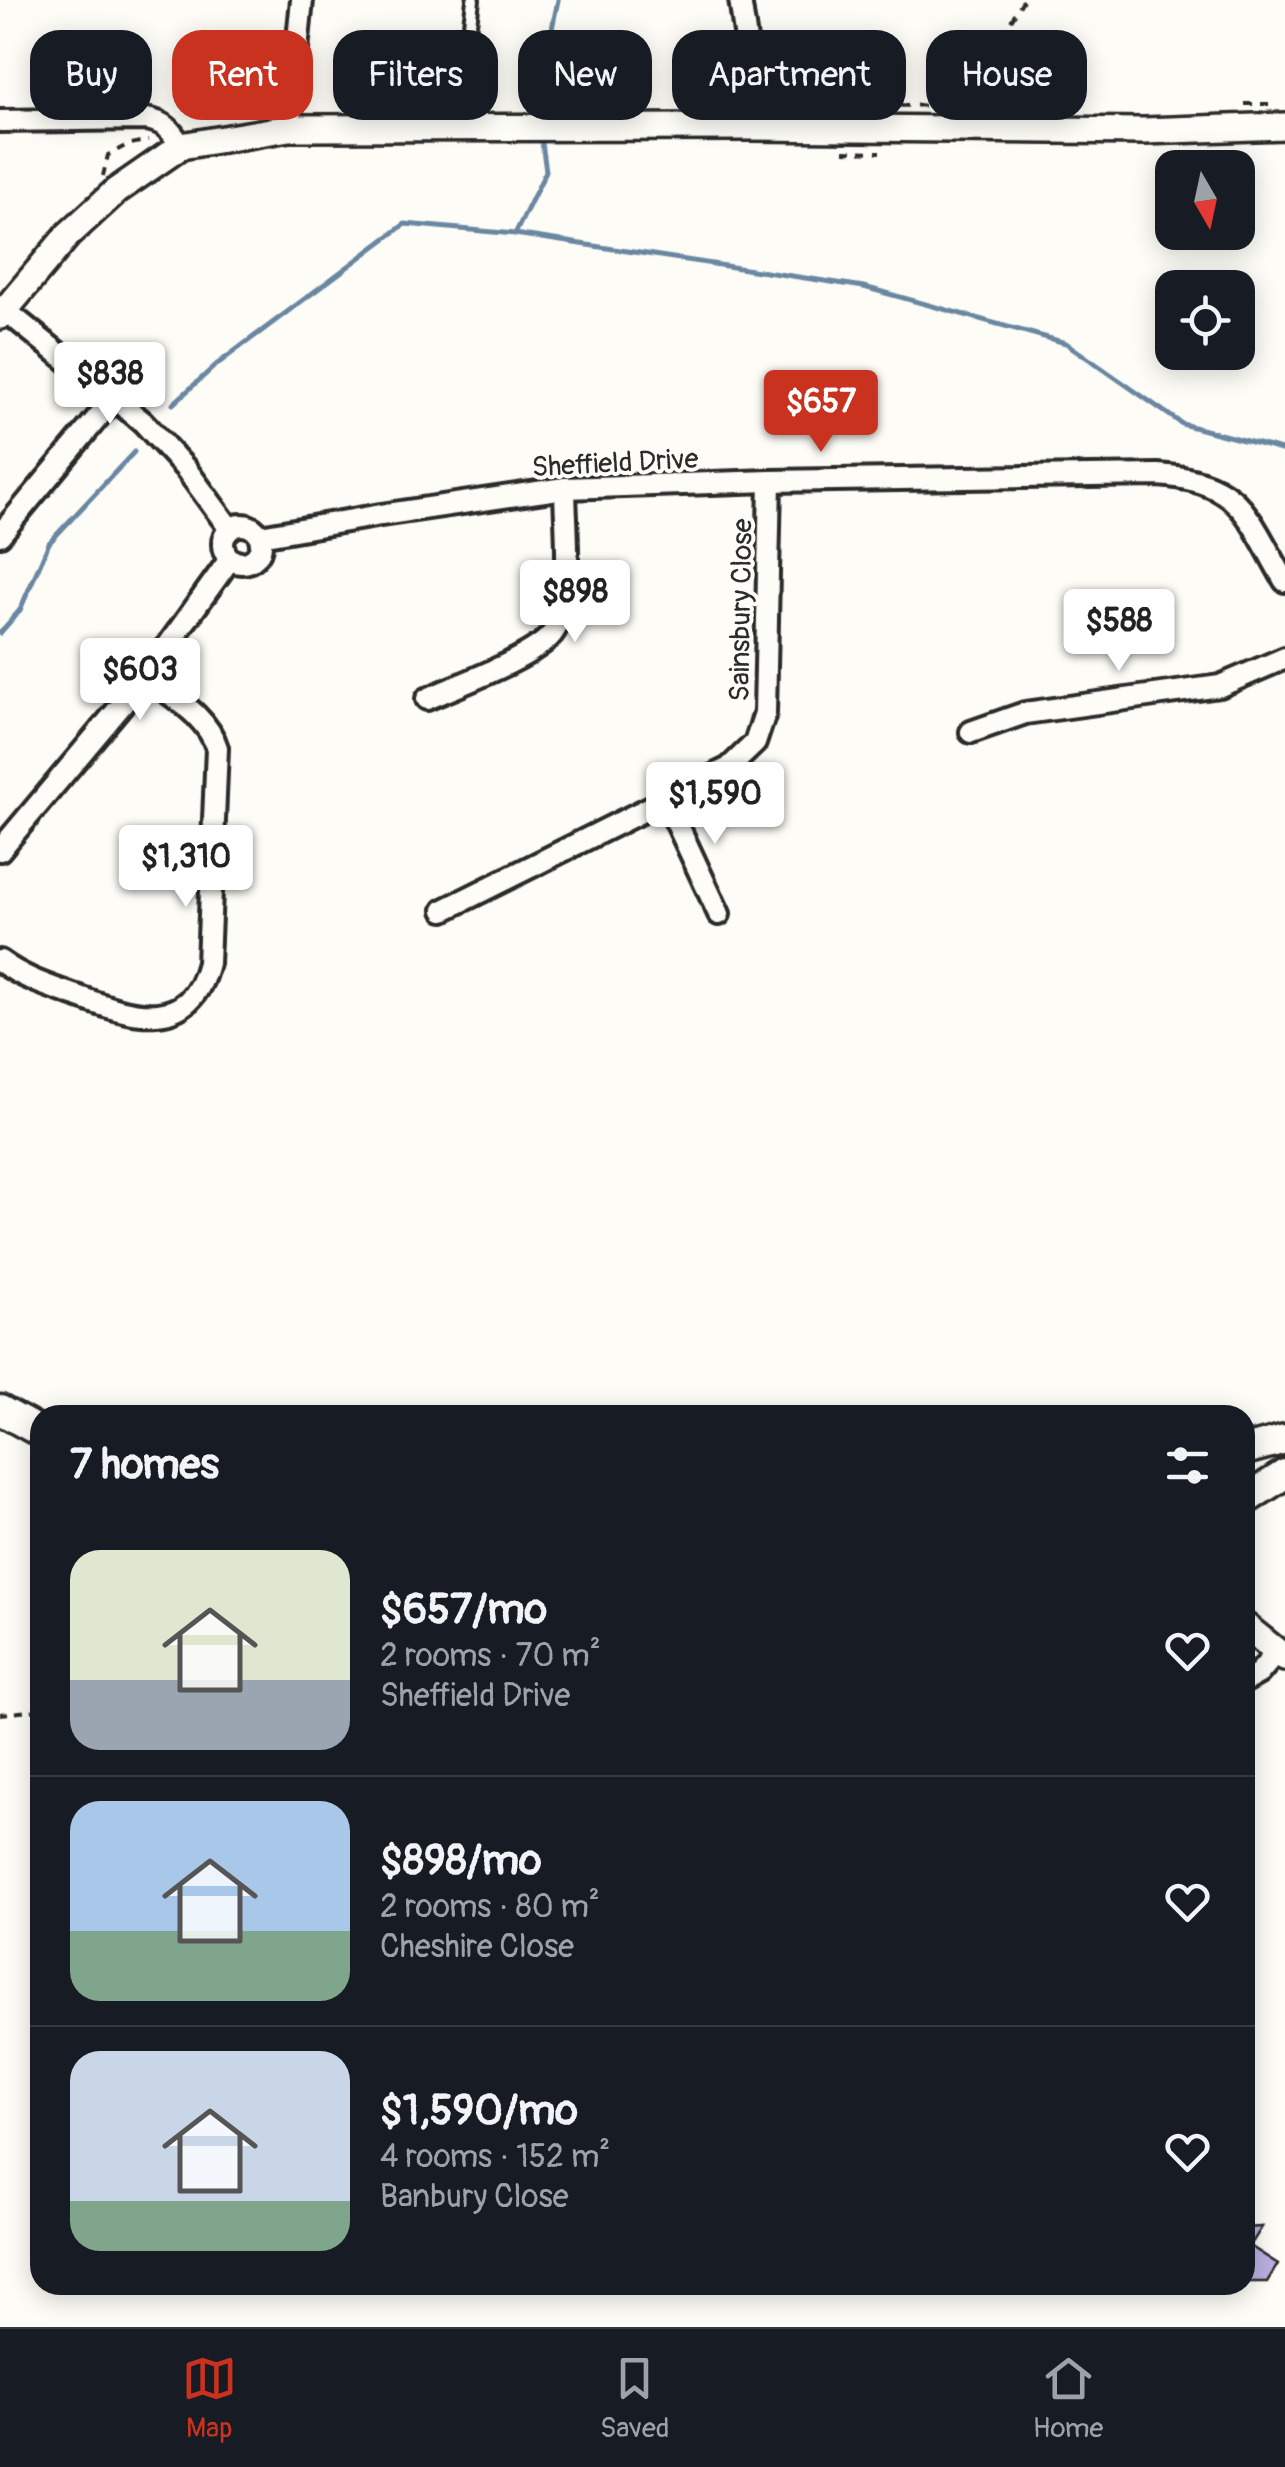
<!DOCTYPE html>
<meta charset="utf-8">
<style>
body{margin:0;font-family:Pangolin,sans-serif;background:#242831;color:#f1f3f6;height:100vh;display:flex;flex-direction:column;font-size:38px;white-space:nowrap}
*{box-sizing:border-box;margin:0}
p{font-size:32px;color:#9ea1a6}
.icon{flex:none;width:55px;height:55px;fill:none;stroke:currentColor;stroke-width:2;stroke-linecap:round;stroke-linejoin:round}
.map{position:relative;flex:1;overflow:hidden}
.details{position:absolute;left:30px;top:1405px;width:1225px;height:890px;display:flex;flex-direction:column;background:#171b24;border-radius:30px;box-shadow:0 5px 25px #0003}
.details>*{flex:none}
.hud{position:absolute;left:30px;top:30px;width:1225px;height:90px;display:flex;gap:20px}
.needle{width:65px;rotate:171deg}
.tools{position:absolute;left:1155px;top:150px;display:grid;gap:20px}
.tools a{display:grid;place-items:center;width:100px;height:100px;border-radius:20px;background:#171b24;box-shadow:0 5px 25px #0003;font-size:50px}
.price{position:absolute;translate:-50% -85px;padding:0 22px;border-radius:10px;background:#fff;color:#222;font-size:32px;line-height:65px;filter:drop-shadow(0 2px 5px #0008)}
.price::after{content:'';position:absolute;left:50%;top:60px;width:30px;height:22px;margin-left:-15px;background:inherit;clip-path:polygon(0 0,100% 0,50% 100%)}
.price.current{background:#c8321e;color:#fff}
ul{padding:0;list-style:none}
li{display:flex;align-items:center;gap:30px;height:250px;padding:0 40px}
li+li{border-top:2px solid #363941}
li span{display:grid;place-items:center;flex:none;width:280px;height:200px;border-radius:30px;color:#555}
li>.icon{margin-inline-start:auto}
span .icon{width:120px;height:120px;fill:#fffc;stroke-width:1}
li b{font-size:42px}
h2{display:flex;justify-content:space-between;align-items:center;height:120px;padding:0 40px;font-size:42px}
.chip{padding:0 35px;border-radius:30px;background:#171b24;box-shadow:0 5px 25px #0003;font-size:35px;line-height:90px}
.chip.current{background:#c8321e;color:#fff}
.tabs{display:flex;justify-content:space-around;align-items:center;height:140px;border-top:2px solid #363941;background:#171b24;font-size:28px;color:#9ea1a6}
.tabs a{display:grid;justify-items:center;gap:5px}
.tabs .current{color:#c8321e}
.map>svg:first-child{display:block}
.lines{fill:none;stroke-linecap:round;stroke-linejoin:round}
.stream{stroke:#6a87a1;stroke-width:5}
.building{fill:#bab0e1;stroke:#2b2b2b;stroke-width:2.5}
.service-casing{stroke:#2b2b2b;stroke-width:18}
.minor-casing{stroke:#2b2b2b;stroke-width:28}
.tertiary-casing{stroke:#2b2b2b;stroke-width:32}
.secondary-casing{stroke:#2b2b2b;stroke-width:35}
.path{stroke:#2b2b2b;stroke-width:4;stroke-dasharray:8 8;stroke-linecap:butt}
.service{stroke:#fdfcf7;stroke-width:10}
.minor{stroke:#fdfcf7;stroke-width:20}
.tertiary{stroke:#fdfcf7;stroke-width:25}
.secondary{stroke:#fdfcf7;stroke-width:28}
.labels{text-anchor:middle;stroke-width:8;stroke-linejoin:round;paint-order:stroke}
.street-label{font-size:28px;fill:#2b2b2b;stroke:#fdfcf7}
</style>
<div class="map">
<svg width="1285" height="2327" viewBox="0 0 1285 2327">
<rect width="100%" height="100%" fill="#fdfcf7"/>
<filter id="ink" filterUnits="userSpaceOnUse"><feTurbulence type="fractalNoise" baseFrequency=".01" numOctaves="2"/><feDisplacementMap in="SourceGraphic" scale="20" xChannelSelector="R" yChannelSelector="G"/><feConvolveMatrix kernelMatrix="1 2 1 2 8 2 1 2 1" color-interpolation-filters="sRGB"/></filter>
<g filter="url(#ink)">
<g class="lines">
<g class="stream">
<path d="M539 120 537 101 558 0"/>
<path d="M515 234 864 287 1066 343 1182 424 1285 451"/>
<path d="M173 404 216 365 405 224 515 234 546 171 541 136"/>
<path d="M0 633 20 610 49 543 134 452"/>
</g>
</g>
<path class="building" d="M1262 2227 1250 2246 1278 2264 1267 2282H1245V2228Z"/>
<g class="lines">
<defs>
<path id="service" d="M457 127 473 0"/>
<g id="minor">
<path d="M740 0 748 53 751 127"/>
<path d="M0 121 146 119C165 122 171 130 181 146"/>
<path d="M289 128 302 0"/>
<path d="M6 311 143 422 186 469 230 529"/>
<circle cx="242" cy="544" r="19"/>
<path d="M0 535 114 398"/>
<path d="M260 536 381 515 565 488 770 481 1158 475C1242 481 1247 516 1285 581"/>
<path d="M427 699C458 685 533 658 552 634 575 605 565 526 565 488"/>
<path d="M971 732 1025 713 1220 686 1285 658"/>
<path d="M666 800 719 914"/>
<path d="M0 850 146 676 230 559"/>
<path d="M444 910 729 768 755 743 765 713 770 481"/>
<path d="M0 961C24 979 51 987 79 997 131 1016 190 1035 208 963L217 748C207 715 172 697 146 676"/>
<path d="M1245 1681 1259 1673 1277 1652"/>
</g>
<g id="tertiary">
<path d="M0 316 68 235 116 191 181 146 289 128 751 127 1144 131 1285 126"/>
<path d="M1245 1626 1285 1658"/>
</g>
<g id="secondary">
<path d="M0 1410 40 1432"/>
<path d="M1245 1450 1285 1439"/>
<path d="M1245 1500 1285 1474"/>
</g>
</defs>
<use href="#service" class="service-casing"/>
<use href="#minor" class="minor-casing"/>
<use href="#tertiary" class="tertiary-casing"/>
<use href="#secondary" class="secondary-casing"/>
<g class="path">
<path d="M1245 104H1275"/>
<path d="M884 106 962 105 1023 0"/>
<path d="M263 109 270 94"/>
<path d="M844 151 880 152"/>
<path d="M103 176 108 155 127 145 148 140"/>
<path d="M0 1714 40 1710"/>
</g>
<use href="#service" class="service"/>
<use href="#minor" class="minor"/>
<use href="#tertiary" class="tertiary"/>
<use href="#secondary" class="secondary"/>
</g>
</g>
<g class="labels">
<g class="street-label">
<text transform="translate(615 462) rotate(-3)" y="10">Sheffield Drive</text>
<text transform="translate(740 610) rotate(-89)" y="10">Sainsbury Close</text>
</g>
</g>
</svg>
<div class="tools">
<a><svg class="needle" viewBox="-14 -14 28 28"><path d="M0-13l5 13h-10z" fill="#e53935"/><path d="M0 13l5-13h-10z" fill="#9ea1a6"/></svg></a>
<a><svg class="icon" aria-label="locate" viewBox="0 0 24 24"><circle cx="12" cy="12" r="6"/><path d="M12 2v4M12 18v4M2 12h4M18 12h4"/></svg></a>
</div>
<b class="price" style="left:110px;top:427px">$838</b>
<b class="price current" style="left:821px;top:455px">$657</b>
<b class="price" style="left:575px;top:645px">$898</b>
<b class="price" style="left:1119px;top:674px">$588</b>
<b class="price" style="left:140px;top:723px">$603</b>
<b class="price" style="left:715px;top:847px">$1,590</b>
<b class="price" style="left:186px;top:910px">$1,310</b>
<div class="hud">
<a class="chip">Buy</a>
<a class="chip current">Rent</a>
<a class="chip">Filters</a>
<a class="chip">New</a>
<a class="chip">Apartment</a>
<a class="chip">House</a>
</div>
<section class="details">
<h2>7 homes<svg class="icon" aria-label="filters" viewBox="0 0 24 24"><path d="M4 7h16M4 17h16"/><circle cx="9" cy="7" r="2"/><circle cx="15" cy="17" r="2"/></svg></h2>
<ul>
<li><span style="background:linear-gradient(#dfe7d0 65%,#9aa5b1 0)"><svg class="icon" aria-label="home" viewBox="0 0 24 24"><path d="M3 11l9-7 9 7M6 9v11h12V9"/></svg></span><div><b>$657/mo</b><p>2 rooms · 70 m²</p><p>Sheffield Drive</p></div><svg class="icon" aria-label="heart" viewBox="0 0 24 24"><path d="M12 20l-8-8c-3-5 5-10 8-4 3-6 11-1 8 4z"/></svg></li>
<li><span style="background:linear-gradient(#a9c7e8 65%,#7fa58c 0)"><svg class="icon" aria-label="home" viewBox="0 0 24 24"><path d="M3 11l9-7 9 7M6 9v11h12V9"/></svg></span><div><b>$898/mo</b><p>2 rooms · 80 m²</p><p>Cheshire Close</p></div><svg class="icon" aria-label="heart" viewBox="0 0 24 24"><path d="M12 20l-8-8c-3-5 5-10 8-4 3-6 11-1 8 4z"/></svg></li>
<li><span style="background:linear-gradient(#c9d6e8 75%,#7fa58c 0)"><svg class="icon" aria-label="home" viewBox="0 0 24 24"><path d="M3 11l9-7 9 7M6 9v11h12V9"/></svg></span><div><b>$1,590/mo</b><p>4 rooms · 152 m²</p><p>Banbury Close</p></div><svg class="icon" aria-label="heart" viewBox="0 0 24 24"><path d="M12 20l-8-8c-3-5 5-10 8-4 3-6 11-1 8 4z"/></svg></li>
</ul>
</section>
</div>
<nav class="tabs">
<a class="current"><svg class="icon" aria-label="map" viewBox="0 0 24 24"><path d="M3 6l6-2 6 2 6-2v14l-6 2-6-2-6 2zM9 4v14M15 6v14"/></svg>Map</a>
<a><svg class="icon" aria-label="saved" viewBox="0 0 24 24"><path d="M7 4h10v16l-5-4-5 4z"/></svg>Saved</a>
<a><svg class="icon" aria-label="home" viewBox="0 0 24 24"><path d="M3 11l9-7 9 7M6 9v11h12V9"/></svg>Home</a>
</nav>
